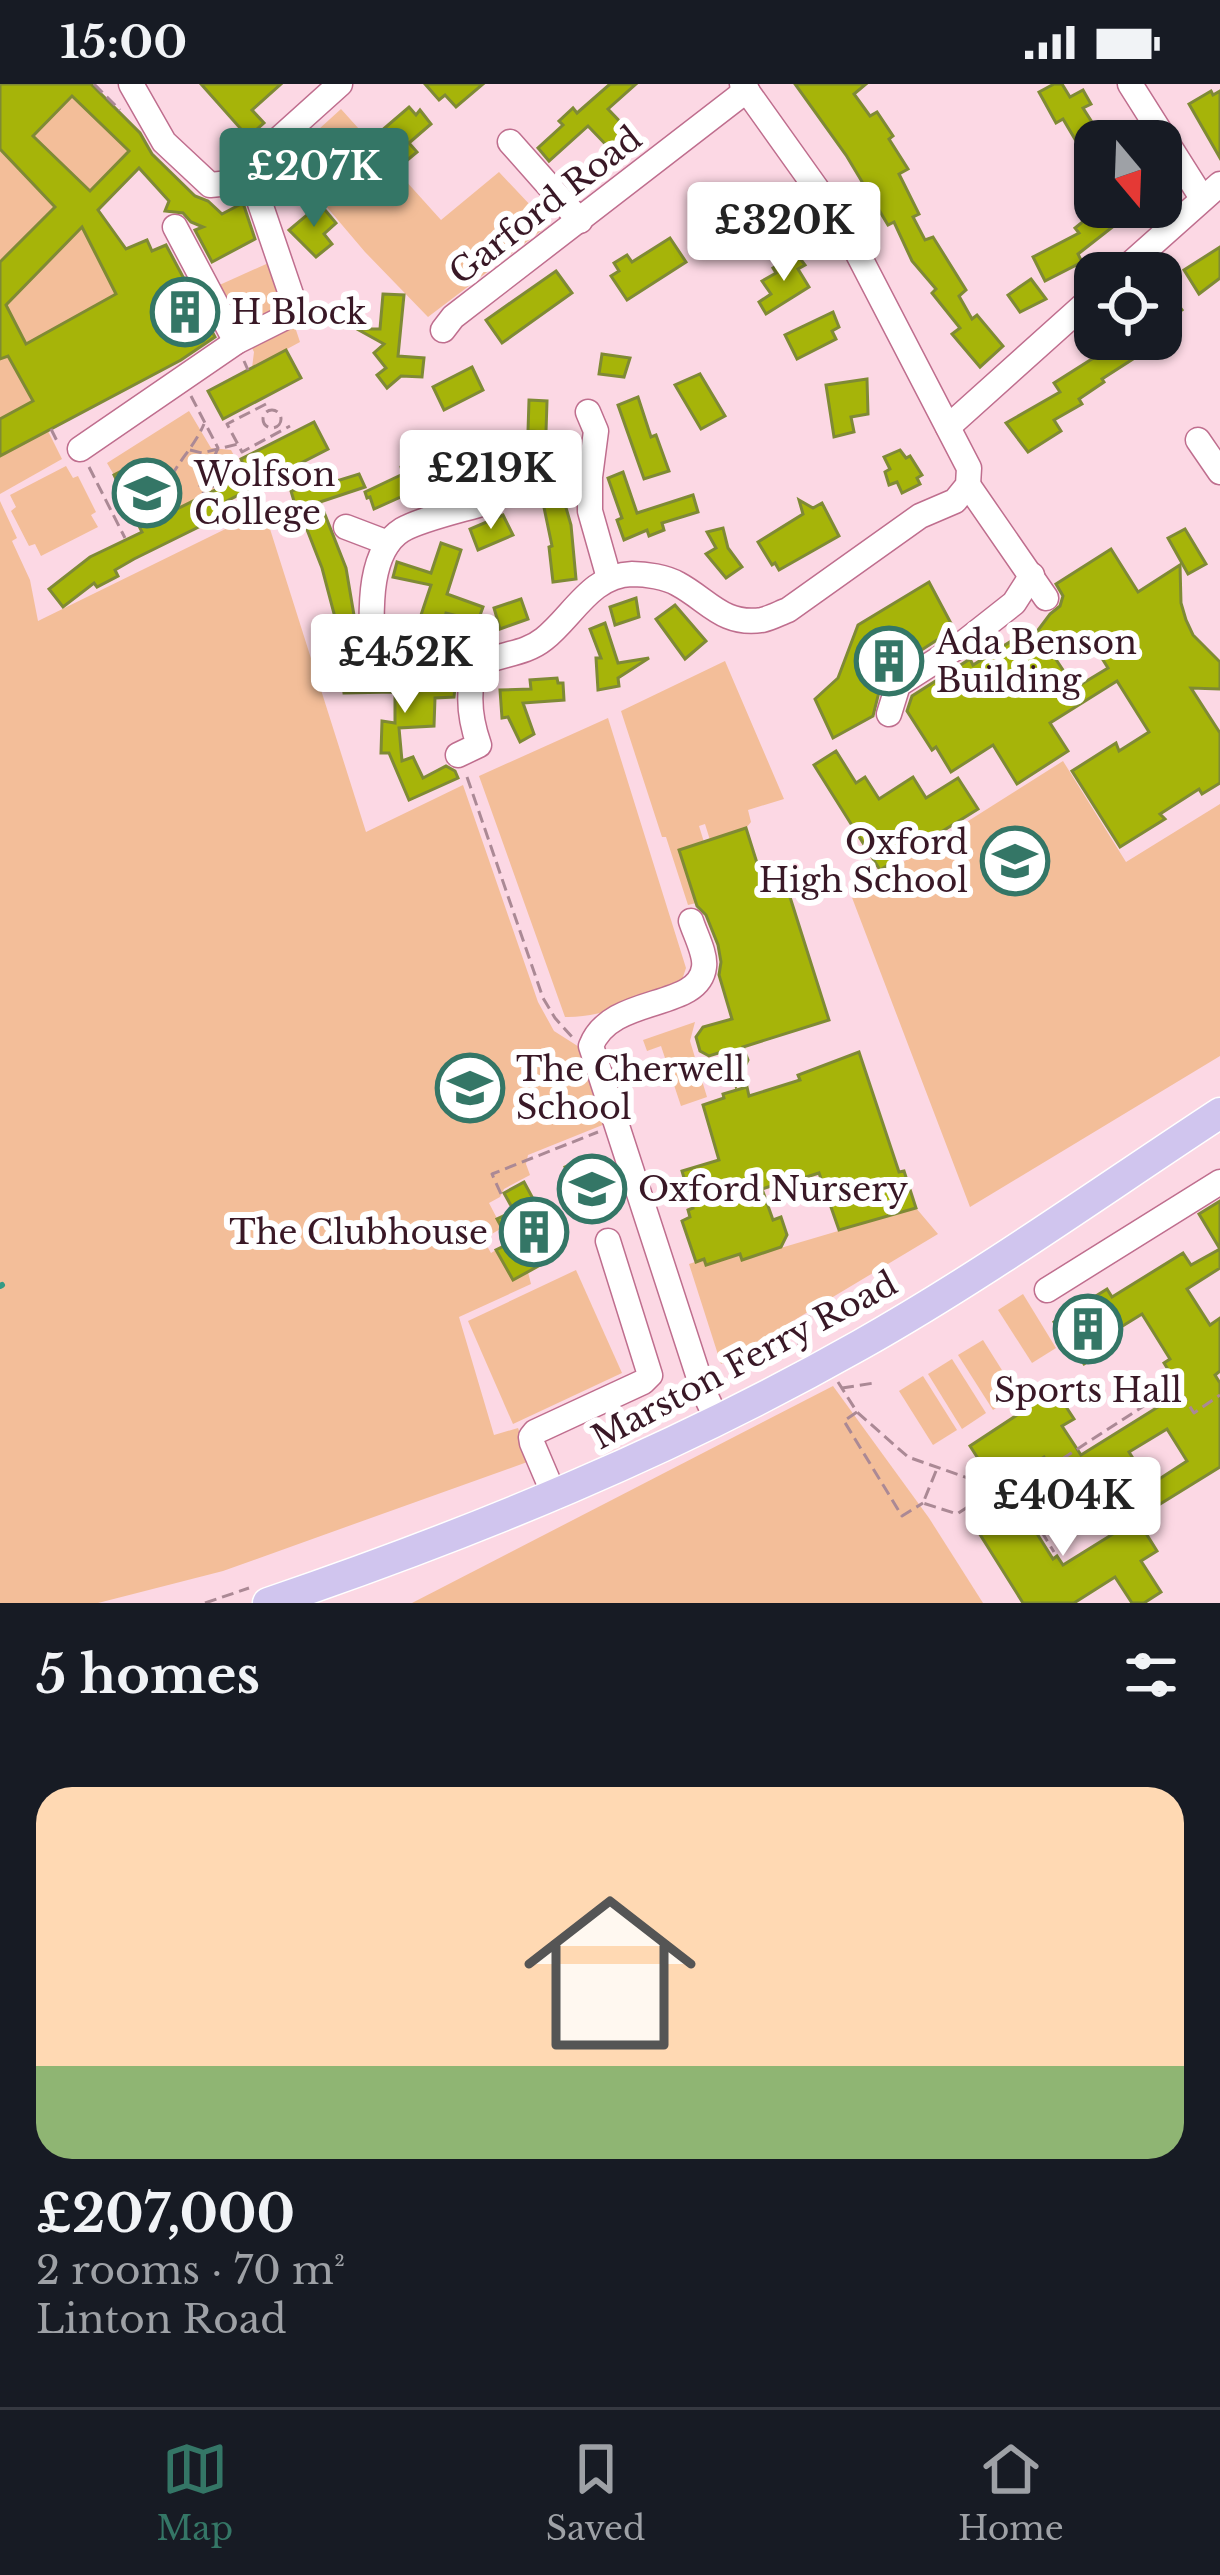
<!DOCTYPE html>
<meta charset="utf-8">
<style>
body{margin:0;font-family:"Libre Baskerville",serif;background:#20242c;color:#f1f3f6;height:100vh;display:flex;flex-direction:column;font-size:45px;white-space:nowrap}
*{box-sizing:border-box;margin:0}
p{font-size:39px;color:#9ea1a6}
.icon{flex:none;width:66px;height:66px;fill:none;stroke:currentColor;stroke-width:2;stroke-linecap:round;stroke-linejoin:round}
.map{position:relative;height:1519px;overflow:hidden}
.panel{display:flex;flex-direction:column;background:#171b24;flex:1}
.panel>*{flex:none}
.needle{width:78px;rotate:161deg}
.tools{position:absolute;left:1074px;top:36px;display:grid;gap:24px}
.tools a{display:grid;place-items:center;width:108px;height:108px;border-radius:24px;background:#171b24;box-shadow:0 3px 9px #0004;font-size:60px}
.price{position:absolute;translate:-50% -102px;padding:0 27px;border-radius:12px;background:#fff;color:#222;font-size:39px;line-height:78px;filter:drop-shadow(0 3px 6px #0008)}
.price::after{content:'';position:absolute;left:50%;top:72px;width:36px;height:27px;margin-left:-18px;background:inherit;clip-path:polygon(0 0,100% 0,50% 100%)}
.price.active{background:#347666;color:#fff}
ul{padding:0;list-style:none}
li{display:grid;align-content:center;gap:24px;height:636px;padding:0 36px}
li span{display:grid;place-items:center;height:372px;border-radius:36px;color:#555}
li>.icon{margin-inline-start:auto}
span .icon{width:216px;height:216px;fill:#fffc;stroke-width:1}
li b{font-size:51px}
h2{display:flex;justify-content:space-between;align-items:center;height:144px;padding:0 36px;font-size:51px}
.status{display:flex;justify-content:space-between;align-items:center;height:84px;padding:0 60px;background:#171b24;direction:ltr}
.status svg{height:33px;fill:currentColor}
.menu{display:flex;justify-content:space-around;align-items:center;height:168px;border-top:3px solid #363941;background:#171b24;font-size:33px;color:#9ea1a6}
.menu a{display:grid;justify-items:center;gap:6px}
.menu .active{color:#347666}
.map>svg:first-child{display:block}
.green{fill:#f3be99}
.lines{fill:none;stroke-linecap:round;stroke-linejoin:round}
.stream{stroke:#359b85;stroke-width:6}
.building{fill:#a6b409;stroke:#7f8a35;stroke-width:3;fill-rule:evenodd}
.minor-casing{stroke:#bf6e8e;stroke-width:27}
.major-casing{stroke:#fff;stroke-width:33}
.path{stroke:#ab8995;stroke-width:3;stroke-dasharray:12 6;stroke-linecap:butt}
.minor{stroke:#fff;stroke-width:24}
.major{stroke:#d0c5ee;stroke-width:30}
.labels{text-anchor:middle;stroke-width:12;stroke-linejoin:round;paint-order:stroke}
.street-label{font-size:33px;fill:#391826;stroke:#fff}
.poi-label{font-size:33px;fill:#391826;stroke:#fff;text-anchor:start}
</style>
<div class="status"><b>15:00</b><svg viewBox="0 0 49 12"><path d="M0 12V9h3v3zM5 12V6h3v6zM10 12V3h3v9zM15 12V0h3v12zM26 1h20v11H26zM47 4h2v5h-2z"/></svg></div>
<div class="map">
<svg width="1220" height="1519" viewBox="0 0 1220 1519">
<rect width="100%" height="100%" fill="#fcd8e4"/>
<g class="green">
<path d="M72 12 129 67 90 107 33 52Z"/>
<path d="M341 25 441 136 499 88 549 141 428 233 365 168 286 75Z"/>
<path d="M0 65 55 123 0 178Z"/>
<path d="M82 143 116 210 26 261 6 221Z"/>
<path d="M273 177 283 224 243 245 215 203Z"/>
<path d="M293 237 300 258 252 284 254 268 251 262Z"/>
<path d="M8 272 33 317 0 335V274Z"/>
<path d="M189 327 211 364 231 366 242 386 217 399 212 408 159 434 132 382 114 391 107 379Z"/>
<path d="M48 347 62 375 0 410V372Z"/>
<path d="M66 382 73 394 78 392 96 428 91 431 98 443 41 472 35 460 29 462 11 427 16 423 10 411Z"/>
<path d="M0 417 17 454 12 457 30 496 38 537 264 426 366 748 463 701 538 918 554 947 587 968 610 1038 528 1071 526 1080 530 1091 504 1105 500 1113 489 1119 502 1144 483 1155 491 1169 496 1166 512 1196 528 1188 531 1200 459 1233 494 1351 518 1344 530 1377 223 1487 98 1519H0Z"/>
<path d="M725 577 784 715 748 726 751 738 746 744 710 756 705 740 699 742 704 758 679 766 696 819 688 821 666 753H662L621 627Z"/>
<path d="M608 634 686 884 682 896C644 913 607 934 565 933L479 692Z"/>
<path d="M1063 677 1126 778 1220 720V972L970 1123 851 811Z"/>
<path d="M695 938 690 957 707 1013 681 1022 661 962 647 967 643 956Z"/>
<path d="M916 1124 938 1150 721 1280 689 1180 704 1175 707 1181 724 1175 739 1164 743 1175Z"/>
<path d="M576 1186 622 1289 513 1340 468 1237Z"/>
<path d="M1023 1210 1056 1264 1032 1279 998 1226Z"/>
<path d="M983 1256 1017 1310 993 1326 958 1271Z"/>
<path d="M952 1275 986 1329 962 1345 928 1290Z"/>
<path d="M923 1292 957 1346 933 1361 899 1307Z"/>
<path d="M833 1302 929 1434 983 1519H412Z"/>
</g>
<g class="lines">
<path class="stream" d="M0 1202 2 1201"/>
</g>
<g class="building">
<path d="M0 0H91L140 49 152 70 195 112 208 117 222 130 243 119 255 155 212 178 195 146 203 143 191 138 183 129 165 127 169 117 139 84 98 126 126 165 147 156 152 167 166 161 215 253 181 276 0 372V335L33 317 8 272 0 275V178L55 123 0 65ZM72 12 129 67 90 107 33 52ZM82 143 116 210 26 260 6 221Z"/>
<path d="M201 0H281L252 26 264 39 248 53Z"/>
<path d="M425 0H483L456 23 445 11 439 16Z"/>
<path d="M610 0H636L608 25 629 47 610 65 588 42 549 77 538 64 563 41 559 37 573 24 577 29Z"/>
<path d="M795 0H866L854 10 870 32 877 28 893 52 889 55 908 85 899 90 919 130 913 133 925 156 933 153 966 206 959 212 972 235 977 231 1003 262 980 283 952 250 960 244 932 209 936 205 912 177 894 138 888 141 846 71Z"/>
<path d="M1054 0H1062L1070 13 1083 6 1091 20 1083 24 1104 57H1095V89L1063 35 1056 39 1039 8Z"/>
<path d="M1211 7 1213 11 1220 7V74L1189 20Z"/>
<path d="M409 23 416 31 420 26 431 40 409 59 417 68 398 84 373 54Z"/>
<path d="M728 116 746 145 733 153 737 160 716 173 694 138Z"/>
<path d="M320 120 336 139 324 150 332 160 316 173 289 146Z"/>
<path d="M1101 123H1138L1078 170 1082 178 1045 197 1033 173 1079 149 1075 144Z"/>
<path d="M670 154 686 178 627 216 611 192 619 187 614 179 627 171 632 178Z"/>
<path d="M1220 163V194L1199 210 1184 186Z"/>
<path d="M796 169 805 181 798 185 809 203 766 230 759 218 771 210 762 197 776 189 773 184Z"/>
<path d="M556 187 572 209 502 259 486 236Z"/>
<path d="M1031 195 1046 215 1020 228 1008 211Z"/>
<path d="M1161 198 1182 226 1161 241Z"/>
<path d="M383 210 404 211 398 272 424 274 422 293 401 292 387 304 377 291 386 284 374 269 384 260 357 245H380Z"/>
<path d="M833 228 839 243 832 247 836 255 797 275 785 251Z"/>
<path d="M1106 255H1141L1147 266 1102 295 1104 298 1079 315 1082 320 1054 336 1061 347 1028 368 1006 339 1060 308 1054 299 1095 273 1091 267Z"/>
<path d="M286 266 301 294 223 335 208 307Z"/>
<path d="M602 270 630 274 624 293 599 290Z"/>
<path d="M472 283 483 306 444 326 433 303Z"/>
<path d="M700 290 725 332 701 345 675 301Z"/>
<path d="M867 295 868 330 851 333 854 348 834 353 826 301Z"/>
<path d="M638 313 651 353 656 351 669 387 644 395 618 321Z"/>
<path d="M529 316 547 317 546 348 528 347Z"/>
<path d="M314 338 328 365 227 417 231 427 134 475 115 486 118 492 97 503 94 499 63 523 49 505 90 473 142 448 114 391 133 381 159 434 219 404 217 399 245 384 241 375Z"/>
<path d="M561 358 563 396H558L571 441 576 495 553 498 549 463 552 462 541 409 537 360Z"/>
<path d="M500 359 505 381 500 382 516 417 501 420 490 385 455 397 454 393 403 406 405 411 374 425 370 413 367 414 365 408 403 390 401 383 447 369 448 373Z"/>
<path d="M900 366 906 374 910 372 922 391 917 394 920 400 902 409 897 398 889 401 885 388 890 385 884 373Z"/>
<path d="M623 388 637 429 693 411 698 428 662 439 664 446 649 452 647 446 624 456 617 436 622 434 608 394Z"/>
<path d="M359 390 365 403 320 418 346 484 355 537 337 541 322 484 306 443 302 444 291 407 313 401 314 404Z"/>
<path d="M799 416 813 424 822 419 839 452 779 486 775 479 772 481 758 458 803 430Z"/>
<path d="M503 431 513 451 478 466 470 445Z"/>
<path d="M723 444 728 464 742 483 726 494 706 470 716 464 707 448Z"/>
<path d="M1185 445 1206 480 1188 490 1168 454Z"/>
<path d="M441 459 461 466 447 510 483 523 478 537 446 529 441 547 418 540 431 501 393 493 397 478 431 489Z"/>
<path d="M1111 465 1138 508 1180 481 1181 519 1186 536 1193 551 1220 578V605L1191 604 1220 649V699L1202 710 1199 705 1160 730 1165 735 1120 763 1072 687 1116 659 1119 667 1149 648 1117 597 1050 639 1068 667 1017 700 993 661 951 688 936 663 932 666 907 627 912 612 970 575 973 581 1021 551 1027 561 1050 530 1060 522 1063 512 1056 500ZM1088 552 1108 584 1075 604 1055 574Z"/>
<path d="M929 498 954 545 889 587 882 596 873 632 833 654 815 615 838 594 858 541Z"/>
<path d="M636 514 639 533 615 541 610 523Z"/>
<path d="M521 515 528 535 500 545 494 524Z"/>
<path d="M675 521 706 557 685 575 656 535Z"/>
<path d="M605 539 618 579 649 574 618 594 619 602 598 606 596 574H601L590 545Z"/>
<path d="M374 585 417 586V590L456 595 454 613 435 614 434 642 399 644 402 677 413 673 423 694 446 682 455 687 458 694 409 716 389 669H381L382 637 395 639V608L344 609 343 601H336L335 587Z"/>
<path d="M557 594 558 599H563L564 616 523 619 534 650 520 658 508 633 502 634 500 606 531 605 530 596Z"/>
<path d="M836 667 856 699 865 693 879 715 913 693 926 714 958 694 978 725 880 786 814 681Z"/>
<path d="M746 744 763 798 783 791 829 936 743 963 748 976 736 1002 725 967 709 972 700 967 696 953 703 943 732 935 719 891 721 878 718 861 706 831 697 822 679 766Z"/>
<path d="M859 968 899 1088 904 1087 916 1124 839 1146 819 1089 791 1098 789 1096 762 1105 773 1136 781 1133 787 1151 781 1163 742 1176 740 1170 706 1181 704 1175 696 1178 682 1137 690 1133 688 1126 693 1124 682 1087 719 1076 703 1021 724 1014 723 1010 747 1003 749 1012 800 996 798 991Z"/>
<path d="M590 1072 612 1125 587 1135 565 1083Z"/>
<path d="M524 1098 539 1126 546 1122 562 1152 537 1166 544 1179 513 1196 496 1166 510 1159 497 1135 514 1127 504 1109Z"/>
<path d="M1220 1117V1165L1199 1130Z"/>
<path d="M1220 1165V1184L1187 1205 1210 1241 1220 1234V1287L1215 1291 1220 1299V1383L1144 1430 1112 1381 1085 1398 1098 1419 1080 1431 1044 1373 997 1404 970 1362 1055 1306 1074 1335 1062 1342 1081 1371 1182 1308 1164 1279 1170 1275 1142 1230 1108 1251 1114 1261 1084 1280 1078 1271 1075 1272 1054 1238 1107 1205 1112 1213 1183 1169 1191 1181ZM1167 1345 1187 1377 1150 1401 1129 1368Z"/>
<path d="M1010 1407 1053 1475 1057 1472 1063 1481 1137 1435 1157 1467 1141 1477 1161 1508 1144 1519H1132L1115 1493 1074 1519H1023L969 1433Z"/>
</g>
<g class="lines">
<defs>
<g id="minor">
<path d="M131 0 164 58 210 101 230 99 340 0"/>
<path d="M1130 0 1202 114"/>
<path d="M510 58 580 137"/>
<path d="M175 143 236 258"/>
<path d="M1120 189 1220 100"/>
<path d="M443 246 453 233 747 6"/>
<path d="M588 328 596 347 590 393V427L609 494"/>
<path d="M948 343 1095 211"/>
<path d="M1198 356 1220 388"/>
<path d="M80 365 236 258 286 233 294 219 248 84"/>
<path d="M968 401 1046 514"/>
<path d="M346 443 388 459"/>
<path d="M475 583 402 562H372C371 527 368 467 402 446 421 435 462 426 485 419"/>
<path d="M889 630 898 601 962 560 1014 519 1032 491"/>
<path d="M458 671 479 661C470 636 467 609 475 583 496 569 523 572 544 555 573 532 591 491 632 490 646 490 666 493 678 500 708 516 723 542 762 536 771 534 780 529 788 526L920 432 955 417 968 401 969 384 844 143 742 0"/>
<path d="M691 837C695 850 706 870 704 883 699 927 611 910 591 962L703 1306 718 1338"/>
<path d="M1047 1206 1220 1098"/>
<path d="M555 1413 532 1359 531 1353 535 1348 643 1298 650 1291 608 1157"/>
</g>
<path id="major" d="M268 1519C473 1449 671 1368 860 1261 984 1191 1101 1107 1220 1029"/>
</defs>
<use href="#minor" class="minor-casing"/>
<use href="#major" class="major-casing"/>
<g class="path">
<path d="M94 0 120 26"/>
<path d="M244 277 248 286"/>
<path d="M191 312 218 364 207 390 215 406"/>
<path d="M266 320 227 340 242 368 290 342"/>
<circle cx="272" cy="335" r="9"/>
<path d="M51 345 58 359"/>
<path d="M190 366 202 369 238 360"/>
<path d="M89 383 125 454"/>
<path d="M206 392 200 402 208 418"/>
<path d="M162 427C162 390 191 371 204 340"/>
<path d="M467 693 543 914 555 934 573 954"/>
<path d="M501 1110 492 1090 598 1048"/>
<path d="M802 1267 791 1242 809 1232 807 1229"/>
<path d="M838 1298 857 1328 908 1373 996 1404 1025 1399 1176 1301 1194 1329 1220 1311"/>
<path d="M842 1304 874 1299"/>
<path d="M857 1328 844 1337 902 1432 923 1419"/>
<path d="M936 1387 923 1419 957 1430 995 1405"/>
<path d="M1046 1388 1079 1441 1109 1422 1137 1427 1140 1433"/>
<path d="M1013 1401 1054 1468"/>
<path d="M205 1519 249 1504"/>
</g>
<use href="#minor" class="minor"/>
<use href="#major" class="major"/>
</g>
<defs>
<symbol id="building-ring" viewBox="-11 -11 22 22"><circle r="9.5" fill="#fff" stroke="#347666" stroke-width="1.5"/><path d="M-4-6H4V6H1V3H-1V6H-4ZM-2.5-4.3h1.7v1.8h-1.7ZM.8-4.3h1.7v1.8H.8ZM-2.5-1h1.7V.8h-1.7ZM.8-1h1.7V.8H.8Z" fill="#347666"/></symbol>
<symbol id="university-ring" viewBox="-11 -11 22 22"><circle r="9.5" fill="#fff" stroke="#347666" stroke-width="1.5"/><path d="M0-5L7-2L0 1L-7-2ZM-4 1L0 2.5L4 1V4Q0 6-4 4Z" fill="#347666"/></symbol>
<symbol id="school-ring" viewBox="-11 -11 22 22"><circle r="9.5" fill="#fff" stroke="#347666" stroke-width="1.5"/><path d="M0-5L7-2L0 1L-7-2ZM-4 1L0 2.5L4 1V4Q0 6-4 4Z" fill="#347666"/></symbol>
</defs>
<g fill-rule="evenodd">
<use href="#building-ring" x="147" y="190" width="76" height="76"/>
<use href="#university-ring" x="109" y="371" width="76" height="76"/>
<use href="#building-ring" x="851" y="539" width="76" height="76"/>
<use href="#school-ring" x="977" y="739" width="76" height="76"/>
<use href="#school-ring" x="432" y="966" width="76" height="76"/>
<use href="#school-ring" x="554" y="1067" width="76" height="76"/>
<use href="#building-ring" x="496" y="1110" width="76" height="76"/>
<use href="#building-ring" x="1050" y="1207" width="76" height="76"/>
</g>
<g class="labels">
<g class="street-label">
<text transform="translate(545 121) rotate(-38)" y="12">Garford Road</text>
<text transform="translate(744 1276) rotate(-28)" y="12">Marston Ferry Road</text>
</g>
<g class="poi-label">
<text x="231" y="240">H Block</text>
<text x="194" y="402">Wolfson<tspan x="194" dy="38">College</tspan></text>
<text x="936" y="570">Ada Benson<tspan x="936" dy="38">Building</tspan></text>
<text x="968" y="770" text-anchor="end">Oxford<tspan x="968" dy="38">High School</tspan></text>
<text x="516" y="997">The Cherwell<tspan x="516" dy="38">School</tspan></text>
<text x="638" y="1117">Oxford Nursery</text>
<text x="488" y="1160" text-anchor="end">The Clubhouse</text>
<text x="1088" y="1318" text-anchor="middle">Sports Hall</text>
</g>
</g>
</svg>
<div class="tools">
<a><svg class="needle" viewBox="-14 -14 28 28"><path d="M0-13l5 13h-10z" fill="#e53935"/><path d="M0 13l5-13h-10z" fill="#9ea1a6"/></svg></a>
<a><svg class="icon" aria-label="locate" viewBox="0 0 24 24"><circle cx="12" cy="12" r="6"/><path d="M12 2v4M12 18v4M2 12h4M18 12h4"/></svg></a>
</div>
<b class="price active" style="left:314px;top:146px">£207K</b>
<b class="price" style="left:784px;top:200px">£320K</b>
<b class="price" style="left:491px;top:448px">£219K</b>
<b class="price" style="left:405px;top:632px">£452K</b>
<b class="price" style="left:1063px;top:1475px">£404K</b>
</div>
<section class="panel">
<h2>5 homes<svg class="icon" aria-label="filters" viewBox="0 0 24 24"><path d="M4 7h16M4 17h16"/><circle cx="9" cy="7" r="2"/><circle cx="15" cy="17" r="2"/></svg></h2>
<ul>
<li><span style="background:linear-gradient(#ffd9b3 75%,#8fb573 0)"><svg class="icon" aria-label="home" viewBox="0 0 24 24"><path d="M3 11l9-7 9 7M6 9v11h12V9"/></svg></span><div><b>£207,000</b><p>2 rooms · 70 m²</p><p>Linton Road</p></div></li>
</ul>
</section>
<nav class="menu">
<a class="active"><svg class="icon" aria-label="map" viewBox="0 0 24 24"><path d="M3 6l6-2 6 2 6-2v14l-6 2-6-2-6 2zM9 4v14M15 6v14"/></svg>Map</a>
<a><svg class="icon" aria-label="saved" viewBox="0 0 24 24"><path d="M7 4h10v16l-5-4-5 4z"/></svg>Saved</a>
<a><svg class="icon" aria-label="home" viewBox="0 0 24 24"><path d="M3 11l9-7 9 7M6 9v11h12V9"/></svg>Home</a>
</nav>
